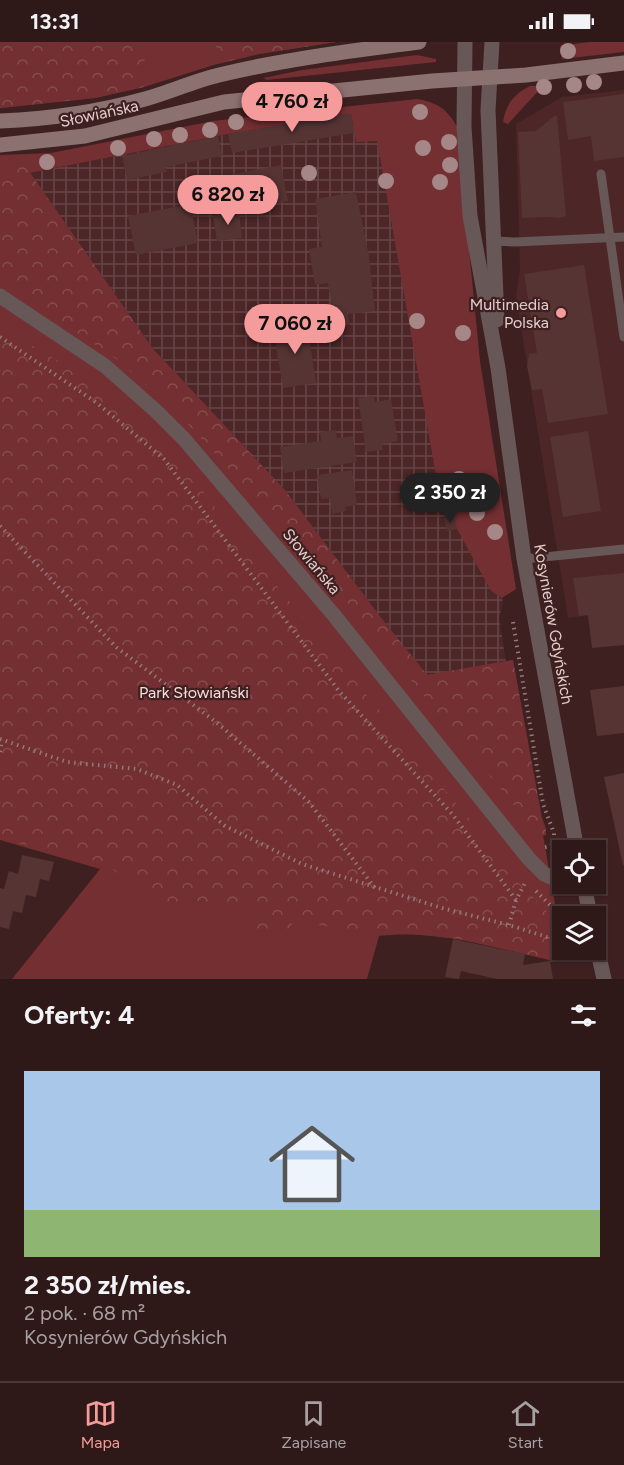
<!DOCTYPE html>
<html lang="pl">
<meta charset="utf-8">
<style>
body{margin:0;font-family:Figtree,sans-serif;background:#3b2525;color:#f1f3f6;height:100vh;display:flex;flex-direction:column;font-size:22px;white-space:nowrap}
*{box-sizing:border-box;margin:0}
p{font-size:20px;color:#a7a0a2}
.icon{flex:none;width:33px;height:33px;fill:none;stroke:currentColor;stroke-width:2;stroke-linecap:round;stroke-linejoin:round}
.map{position:relative;height:937px;overflow:hidden}
.side{display:flex;flex-direction:column;background:#2f1818;flex:1}
.side>*{flex:none}
.tools{position:absolute;left:552px;top:798px;display:grid;gap:12px}
.tools a{display:grid;place-items:center;width:54px;height:54px;border-radius:0px;background:#2f1818;box-shadow:0 2px 4px #0004,0 0 0 2px #4a3737;font-size:30px}
.price{position:absolute;translate:-50% -51px;padding:0 14px;border-radius:21px;background:#f59b9b;color:#111;font-size:20px;line-height:39px;filter:drop-shadow(0 2px 3px #0008)}
.price::after{content:'';position:absolute;left:50%;top:36px;width:18px;height:14px;margin-left:-9px;background:inherit;clip-path:polygon(0 0,100% 0,50% 100%)}
.price.selected{background:#222;color:#fff}
ul{padding:0;list-style:none}
li{display:grid;align-content:center;gap:12px;height:318px;padding:0 24px}
li span{display:grid;place-items:center;height:186px;border-radius:0px;color:#555}
li>.icon{margin-inline-start:auto}
span .icon{width:108px;height:108px;fill:#fffc;stroke-width:1}
li b{font-size:26px}
h2{display:flex;justify-content:space-between;align-items:center;height:72px;padding:0 24px;font-size:26px}
.status{display:flex;justify-content:space-between;align-items:center;height:42px;padding:0 30px;background:#2f1818;direction:ltr}
.status svg{height:16px;fill:currentColor}
.dock{display:flex;justify-content:space-around;align-items:center;height:84px;border-top:2px solid #4a3737;background:#2f1818;font-size:16px;color:#a7a0a2}
.dock a{display:grid;justify-items:center;gap:3px}
.dock .selected{color:#f59b9b}
.map>svg:first-child{display:block}
.built{fill:#4d2627}
.industrial{fill:url(#industrial-grid)}
.green{fill:#732f32;fill-rule:evenodd}
.forest{fill:url(#forest-crowns)}
.building{fill:#563434}
.lines{fill:none;stroke-linecap:round;stroke-linejoin:round}
.path{stroke:#937979;stroke-width:4;stroke-dasharray:1.5 4.5;stroke-linecap:butt}
.service{stroke:#685757;stroke-width:9}
.minor{stroke:#685757;stroke-width:15}
.tertiary{stroke:#685757;stroke-width:15}
.secondary{stroke:#8b7170;stroke-width:15}
.tree{fill:#a58787}
.poi-dot{fill:#f59b9b;stroke:#3f2020;stroke-width:2}
.labels{text-anchor:middle;stroke-width:4.5;stroke-linejoin:round;paint-order:stroke}
.street-label{font-size:16px;fill:#e3cdcc;stroke:#3f2020}
.poi-label{font-size:16px;fill:#e3cdcc;stroke:#3f2020;text-anchor:end}
.park-label{font-size:16px;fill:#f8dcdb;stroke:#3f2020}
</style>
<div class="status"><b>13:31</b><svg viewBox="0 0 49 12"><path d="M0 12V9h3v3zM5 12V6h3v6zM10 12V3h3v9zM15 12V0h3v12zM26 1h20v11H26zM47 4h2v5h-2z"/></svg></div>
<div class="map">
<svg width="624" height="937" viewBox="0 0 624 937">
<defs>
<pattern id="industrial-grid" width="8" height="8" patternUnits="userSpaceOnUse" patternTransform="scale(1.5)"><rect width="8" height="8" fill="#4d2627"/><path d="M0 4h8M4 0v8" fill="none" stroke="#664445"/></pattern>
<pattern id="forest-crowns" width="20" height="18" patternUnits="userSpaceOnUse" patternTransform="scale(1.5)"><rect width="20" height="18" fill="#732f32"/><path d="M2 6a3 3 0 1 1 6 0M12 15a3 3 0 1 1 6 0" fill="none" stroke="#874c4e"/></pattern>
</defs>
<rect width="100%" height="100%" fill="#3f2020"/>
<path class="built" d="M624 48V569L568 576 516 254 520 226 516 82 562 55Z"/>
<path class="industrial" d="M396 65 459 282 503 561 499 576 506 620 427 634 382 577 284 447 153 307 30 131 228 92Z"/>
<g class="green">
<path d="M0 0H336L259 12 217 22 144 45 95 56 0 66Z"/>
<path d="M589 0H624V10L562 17 560 4Z"/>
<path d="M417 13 436 17V20L267 38 263 36 302 28Z"/>
<path d="M530 44H542V45L508 82 503 80C506 62 514 52 530 44Z"/>
<path d="M417 57C436 60 448 67 457 85L480 319 516 547 502 556 491 549 440 456 377 99 356 100 351 72 228 92 30 131 153 307 284 447 382 577 427 633 513 618 564 915 550 918C494 905 437 887 379 894L367 937H12L100 827 0 798V113L51 111 213 79ZM122 834 221 862 191 858 130 840Z"/>
</g>
<g class="forest">
<path d="M0 0H145L144 45 95 56 0 66Z"/>
<path d="M216 0H336L259 12 217 22Z"/>
<path d="M0 117 22 119 153 307 284 447 382 577 427 633 513 618 542 776 546 787V793L541 794 535 789 318 525 176 369 115 316 0 240Z"/>
<path d="M0 284 86 336 166 400 249 510 454 759 515 828 511 833 545 867 559 885 564 915 550 918 459 897 403 891 379 893 294 879C284 896 272 899 254 893L251 880 254 868 191 858 175 863 150 857 105 821 0 797Z"/>
</g>
<g class="building">
<path d="M624 52V115L594 119 591 94 568 98 563 60Z"/>
<path d="M351 71 354 91 232 111 228 92Z"/>
<path d="M554 74H557L566 174 558 176 550 175 522 176 518 90 536 89Z"/>
<path d="M218 94 222 114 166 125 167 130 127 138 122 114Z"/>
<path d="M281 123 288 159 246 167 243 150 223 153 219 135Z"/>
<path d="M356 150 369 214 375 269 348 272 350 283 336 285 328 241 315 243 309 207 322 205 315 157Z"/>
<path d="M190 162 198 201 136 213 128 174Z"/>
<path d="M239 170 242 196 217 199 213 173Z"/>
<path d="M584 223 608 372 548 381 542 347 532 348 527 324 529 312 537 311 524 232Z"/>
<path d="M307 281 316 341 283 346 273 286Z"/>
<path d="M374 354 375 360 391 357 398 399 382 402 383 408 366 410 358 356Z"/>
<path d="M336 388 337 396 353 394 357 420 284 431 280 405 321 399 320 390Z"/>
<path d="M588 389 601 469 563 475 550 395Z"/>
<path d="M352 428 357 463 345 465 346 469 332 472 330 456 321 457 317 433Z"/>
<path d="M454 474 457 487 447 489 444 476Z"/>
<path d="M624 531V603L592 606 588 573 579 574 573 536Z"/>
<path d="M624 644V691L597 694 590 648Z"/>
<path d="M624 731V823H623L604 735Z"/>
<path d="M22 813 54 820 49 839 40 837 36 855 26 853 22 871 13 869 9 887 0 885V846L4 847 9 829 18 832Z"/>
<path d="M453 897 525 912 523 923 550 919 553 937H497L461 929 459 937 445 935Z"/>
</g>
<g class="lines">
<g class="path">
<path d="M0 295 97 361 164 417 339 649 453 773 516 858 526 839"/>
<path d="M0 484 116 605 216 680 309 760 375 846"/>
<path d="M513 580 543 762 554 791V800L551 804 541 806"/>
<path d="M0 697 67 720 137 727 177 743 225 784 302 822 442 866 509 883 547 895 562 897"/>
<path d="M0 710 2 698"/>
<path d="M536 849 553 866"/>
<path d="M509 883 516 858"/>
</g>
<g class="service">
<path d="M601 132 624 295"/>
<path d="M495 199 515 200 624 195"/>
<path d="M524 517 624 507"/>
</g>
<path class="minor" d="M0 254 105 324 156 369 184 397 333 572 529 817 544 832 562 840"/>
<g class="tertiary">
<path d="M465 0 464 85 470 174 498 326 524 517 577 808"/>
<path d="M492 0 488 68 497 278"/>
<path d="M584 842 590 874"/>
<path d="M596 901 604 937"/>
</g>
<g class="secondary">
<path d="M0 79C49 77 98 70 145 57 170 50 194 39 219 33 285 17 352 9 419 0"/>
<path d="M0 103 85 94 224 60 432 39 526 33 624 21"/>
</g>
</g>
<g class="tree">
<circle cx="568" cy="9" r="8"/>
<circle cx="594" cy="40" r="8"/>
<circle cx="574" cy="43" r="8"/>
<circle cx="544" cy="45" r="8"/>
<circle cx="420" cy="70" r="8"/>
<circle cx="236" cy="80" r="8"/>
<circle cx="210" cy="88" r="8"/>
<circle cx="180" cy="93" r="8"/>
<circle cx="154" cy="97" r="8"/>
<circle cx="449" cy="100" r="8"/>
<circle cx="118" cy="106" r="8"/>
<circle cx="423" cy="106" r="8"/>
<circle cx="47" cy="120" r="8"/>
<circle cx="450" cy="123" r="8"/>
<circle cx="309" cy="131" r="8"/>
<circle cx="386" cy="139" r="8"/>
<circle cx="440" cy="140" r="8"/>
<circle cx="417" cy="279" r="8"/>
<circle cx="463" cy="291" r="8"/>
<circle cx="459" cy="437" r="8"/>
<circle cx="477" cy="471" r="8"/>
<circle cx="495" cy="490" r="8"/>
</g>
<circle class="poi-dot" cx="561" cy="271" r="6"/>
<g class="labels">
<g class="street-label">
<text transform="translate(99 71) rotate(-12)" y="6">Słowiańska</text>
<text transform="translate(312 519) rotate(50)" y="6">Słowiańska</text>
<text transform="translate(554 582) rotate(80)" y="6">Kosynierów Gdyńskich</text>
</g>
<g class="poi-label">
<text x="549" y="268">Multimedia<tspan x="549" dy="18">Polska</tspan></text>
</g>
<g class="park-label">
<text x="194" y="656">Park Słowiański</text>
</g>
</g>
</svg>
<div class="tools">
<a><svg class="icon" aria-label="locate" viewBox="0 0 24 24"><circle cx="12" cy="12" r="6"/><path d="M12 2v4M12 18v4M2 12h4M18 12h4"/></svg></a>
<a><svg class="icon" aria-label="layers" viewBox="0 0 24 24"><path d="M12 4l9 5-9 5-9-5zM3 14l9 5 9-5"/></svg></a>
</div>
<b class="price" style="left:292px;top:91px">4 760 zł</b>
<b class="price" style="left:228px;top:184px">6 820 zł</b>
<b class="price" style="left:295px;top:313px">7 060 zł</b>
<b class="price selected" style="left:450px;top:482px">2 350 zł</b>
</div>
<section class="side">
<h2>Oferty: 4<svg class="icon" aria-label="filters" viewBox="0 0 24 24"><path d="M4 7h16M4 17h16"/><circle cx="9" cy="7" r="2"/><circle cx="15" cy="17" r="2"/></svg></h2>
<ul>
<li><span style="background:linear-gradient(#a9c7e8 75%,#8fb573 0)"><svg class="icon" aria-label="home" viewBox="0 0 24 24"><path d="M3 11l9-7 9 7M6 9v11h12V9"/></svg></span><div><b>2 350 zł/mies.</b><p>2 pok. · 68 m²</p><p>Kosynierów Gdyńskich</p></div></li>
</ul>
</section>
<nav class="dock">
<a class="selected"><svg class="icon" aria-label="map" viewBox="0 0 24 24"><path d="M3 6l6-2 6 2 6-2v14l-6 2-6-2-6 2zM9 4v14M15 6v14"/></svg>Mapa</a>
<a><svg class="icon" aria-label="saved" viewBox="0 0 24 24"><path d="M7 4h10v16l-5-4-5 4z"/></svg>Zapisane</a>
<a><svg class="icon" aria-label="home" viewBox="0 0 24 24"><path d="M3 11l9-7 9 7M6 9v11h12V9"/></svg>Start</a>
</nav>
